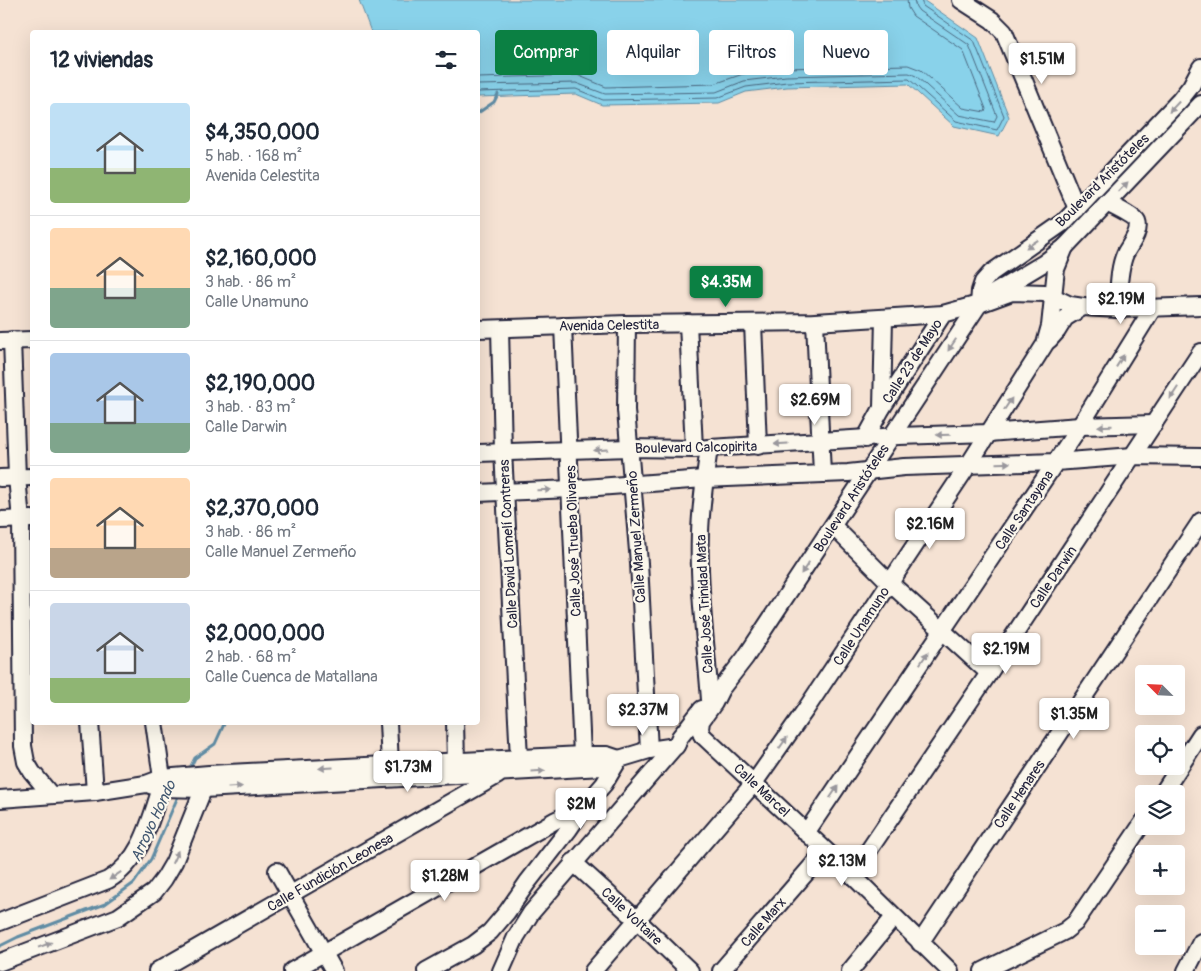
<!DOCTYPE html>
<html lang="es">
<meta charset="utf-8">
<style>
body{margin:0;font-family:Pangolin,sans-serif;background:#f6f6f7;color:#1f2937;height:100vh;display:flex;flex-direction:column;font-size:19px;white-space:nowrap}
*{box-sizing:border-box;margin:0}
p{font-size:16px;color:#747a83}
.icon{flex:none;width:28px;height:28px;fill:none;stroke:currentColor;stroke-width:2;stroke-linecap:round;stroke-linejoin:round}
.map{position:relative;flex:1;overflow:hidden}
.panel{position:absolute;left:30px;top:30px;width:450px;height:695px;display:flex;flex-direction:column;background:#fff;border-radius:5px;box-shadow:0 5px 20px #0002}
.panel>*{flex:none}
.guide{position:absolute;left:495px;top:30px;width:475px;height:45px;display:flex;gap:10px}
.needle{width:32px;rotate:294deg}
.tools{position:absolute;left:1135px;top:665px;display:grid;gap:10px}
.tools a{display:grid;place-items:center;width:50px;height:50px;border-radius:5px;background:#fff;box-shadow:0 5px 20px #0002;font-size:25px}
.price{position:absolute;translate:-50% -42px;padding:0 11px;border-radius:5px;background:#fff;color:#222;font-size:16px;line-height:32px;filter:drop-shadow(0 1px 2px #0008)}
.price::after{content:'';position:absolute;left:50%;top:30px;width:15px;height:11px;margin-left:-8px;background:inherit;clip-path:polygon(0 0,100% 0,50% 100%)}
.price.active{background:#0b8043;color:#fff}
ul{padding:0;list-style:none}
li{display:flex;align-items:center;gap:15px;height:125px;padding:0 20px}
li+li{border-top:1px solid #e0e1e3}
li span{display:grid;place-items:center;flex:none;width:140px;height:100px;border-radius:5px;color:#555}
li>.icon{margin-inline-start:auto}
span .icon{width:60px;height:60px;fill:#fffc;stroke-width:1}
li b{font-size:21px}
h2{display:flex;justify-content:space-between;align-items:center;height:60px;padding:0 20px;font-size:21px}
.pill{padding:0 18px;border-radius:5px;background:#fff;box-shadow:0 5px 20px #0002;font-size:18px;line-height:45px}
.pill.active{background:#0b8043;color:#fff}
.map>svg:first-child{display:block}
.water{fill:#89d2ea;stroke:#608ca4}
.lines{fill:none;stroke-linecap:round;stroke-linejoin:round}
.shore{stroke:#4b6881;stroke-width:1}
.stream{stroke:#608ca4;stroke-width:3}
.minor-casing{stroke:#22223b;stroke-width:20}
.minor{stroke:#fbf7ec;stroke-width:16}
.oneway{fill:#99979c}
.labels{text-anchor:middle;stroke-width:4.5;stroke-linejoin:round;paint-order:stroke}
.street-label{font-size:14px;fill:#22223b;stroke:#fbf7ec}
.water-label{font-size:15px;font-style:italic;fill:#415770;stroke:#fbf7ec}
</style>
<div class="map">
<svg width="1201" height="971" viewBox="0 0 1201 971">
<rect width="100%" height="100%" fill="#f5e2d3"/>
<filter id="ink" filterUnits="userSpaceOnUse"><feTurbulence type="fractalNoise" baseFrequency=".02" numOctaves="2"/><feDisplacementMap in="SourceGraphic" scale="10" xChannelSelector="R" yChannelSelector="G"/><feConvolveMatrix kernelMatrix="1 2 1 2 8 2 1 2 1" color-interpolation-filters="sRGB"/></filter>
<g filter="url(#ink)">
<path class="water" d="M359 0H923L978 38 1009 117 999 136 954 126 908 84 787 87 746 92 719 103 602 105 576 94 478 97V32H371Z"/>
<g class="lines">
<g class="shore">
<path d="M478 78 577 75 606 87 714 84 743 74 786 68 908 65 921 70 963 108 985 112 986 109 963 50 913 16 908 8 907 0"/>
<path d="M478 85 576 83 605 94 716 92 744 81 786 76 909 73 916 76 959 115 994 122 997 116 969 45 919 11 916 7 914 0"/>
<path d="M478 92 576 89 603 100 717 98 746 87 787 82 909 79 956 121 997 130 1004 116 974 41 923 6 921 0"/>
</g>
<g class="stream">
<path d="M478 113 494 102 498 94"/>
<path d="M189 770 195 758 215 744 225 722"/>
<path d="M0 946 18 937 105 904 134 883 151 859 179 794"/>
</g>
<defs>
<g id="minor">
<path d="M961 0 992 20 1004 32 1077 209"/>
<path d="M1107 203C1114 207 1134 216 1137 222 1141 232 1129 246 1125 254 1118 270 1119 292 1117 309"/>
<path d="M979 304 980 291 983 282 991 273 1064 222 1180 100 1191 86 1201 67"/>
<path d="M815 322 822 474"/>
<path d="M688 323 694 449"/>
<path d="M753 323 758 446"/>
<path d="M627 324 626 410 639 563 649 750"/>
<path d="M563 326 582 755"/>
<path d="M478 329 627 324 815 322 943 314 979 304 1012 292 1045 293 1070 305 1083 307 1117 309 1201 306"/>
<path d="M500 329 503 451 519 758"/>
<path d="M12 340 17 477 21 520 23 746 26 762 32 772 51 795"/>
<path d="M1049 340 1057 331 1065 318 1083 307"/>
<path d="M0 341 32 340"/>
<path d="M882 408 884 318"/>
<path d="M865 439 882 408 943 314"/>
<path d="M709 448C705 476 701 504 700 532 698 588 706 644 710 700"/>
<path d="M478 453 629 448 694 449 899 436 988 433 1080 426 1154 424"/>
<path d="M0 478 32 477"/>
<path d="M478 493 571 489 704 479 848 473 904 467 1056 462 1133 456 1201 457"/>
<path d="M0 520 32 519"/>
<path d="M833 526 890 583 989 673"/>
<path d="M90 722 95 792"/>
<path d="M388 722 390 765"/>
<path d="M455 722 456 762"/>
<path d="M702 735 700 729 701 721 714 703 721 689 745 658 979 304 992 294 1044 263 1065 247 1201 104"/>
<path d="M702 735 852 875 950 971"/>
<path d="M150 785 161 788 204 789 603 767 619 759 649 750 676 746 680 737 702 709"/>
<path d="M1162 794 1201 734"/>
<path d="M0 799 95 792 146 784 162 778 209 774 582 755H607L619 759"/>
<path d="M806 833 1080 426 1153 308"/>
<path d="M573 862 637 920 690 971"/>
<path d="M277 871 334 971"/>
<path d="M852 875 989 673 1201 352"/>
<path d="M0 922 108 880C141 861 150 822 161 788L162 778 154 722"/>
<path d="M920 943 1201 521"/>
<path d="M0 962 118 917 154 892 164 879 174 862 207 780"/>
<path d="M157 971 498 775"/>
<path d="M292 971 556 820 584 807"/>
<path d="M426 971 473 945 490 932 507 912 527 883 569 829 584 807 604 784 619 759"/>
<path d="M501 971 516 937 531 913 677 744"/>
<path d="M593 971 754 783 806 709 969 464 1045 344 1050 326 1056 269 1065 247"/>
<path d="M721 971 825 851"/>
<path d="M850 971 894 917"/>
<path d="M983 971 1065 931 1075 923 1144 821"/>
<path d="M1186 971 1201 942"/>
</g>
</defs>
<use href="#minor" class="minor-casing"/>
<use href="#minor" class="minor"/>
</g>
<defs><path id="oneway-solid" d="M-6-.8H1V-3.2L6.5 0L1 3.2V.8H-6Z" transform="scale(1.25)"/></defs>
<g class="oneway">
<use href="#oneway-solid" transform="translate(1174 107) rotate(133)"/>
<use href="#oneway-solid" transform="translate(1123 187) rotate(-46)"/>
<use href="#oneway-solid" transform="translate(1032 244) rotate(146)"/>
<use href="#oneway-solid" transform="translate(952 345) rotate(124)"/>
<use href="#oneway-solid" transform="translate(1120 361) rotate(-58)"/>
<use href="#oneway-solid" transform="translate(1174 393) rotate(123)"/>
<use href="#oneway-solid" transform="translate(1008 404) rotate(-57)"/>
<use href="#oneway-solid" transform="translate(1105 426) rotate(178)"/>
<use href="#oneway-solid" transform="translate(943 435) rotate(178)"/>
<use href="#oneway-solid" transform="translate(781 444) rotate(176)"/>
<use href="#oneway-solid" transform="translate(601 450) rotate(177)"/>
<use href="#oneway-solid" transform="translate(1003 463) rotate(-2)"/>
<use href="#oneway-solid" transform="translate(544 490) rotate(-2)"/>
<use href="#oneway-solid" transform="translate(805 568) rotate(124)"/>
<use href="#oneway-solid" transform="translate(924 658) rotate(-56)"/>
<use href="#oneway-solid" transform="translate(783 743) rotate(-55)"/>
<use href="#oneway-solid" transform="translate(326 768) rotate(177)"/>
<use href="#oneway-solid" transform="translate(538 771) rotate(-3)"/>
<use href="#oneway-solid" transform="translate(235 787) rotate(-3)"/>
<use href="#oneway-solid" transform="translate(834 792) rotate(-56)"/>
<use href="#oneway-solid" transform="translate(175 857) rotate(-65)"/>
<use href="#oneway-solid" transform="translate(115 876) rotate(146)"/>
<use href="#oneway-solid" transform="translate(45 945) rotate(-21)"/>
</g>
</g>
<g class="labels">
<g class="street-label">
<text transform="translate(1102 180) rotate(-45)" y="5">Boulevard Aristóteles</text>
<text transform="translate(609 325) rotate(-1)" y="5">Avenida Celestita</text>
<text transform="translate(912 361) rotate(-57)" y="5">Calle 23 de Mayo</text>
<text transform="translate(696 447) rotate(-1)" y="5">Boulevard Calcopirita</text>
<text transform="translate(851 498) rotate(-57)" y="5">Boulevard Aristóteles</text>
<text transform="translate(1024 510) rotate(-56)" y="5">Calle Santayana</text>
<text transform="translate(636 537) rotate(-94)" y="5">Calle Manuel Zermeño</text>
<text transform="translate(573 541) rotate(-92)" y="5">Calle José Trueba Olivares</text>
<text transform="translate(508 544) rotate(-93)" y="5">Calle David Lomelí Contreras</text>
<text transform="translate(1053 577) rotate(-56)" y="5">Calle Darwin</text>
<text transform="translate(704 604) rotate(-93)" y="5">Calle José Trinidad Mata</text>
<text transform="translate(861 626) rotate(-57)" y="5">Calle Unamuno</text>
<text transform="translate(762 790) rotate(43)" y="5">Calle Marcel</text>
<text transform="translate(1019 794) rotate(-56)" y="5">Calle Henares</text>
<text transform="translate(330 872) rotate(-30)" y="5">Calle Fundición Leonesa</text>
<text transform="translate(632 916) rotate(43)" y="5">Calle Voltaire</text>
<text transform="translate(763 922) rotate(-49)" y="5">Calle Marx</text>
</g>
<g class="water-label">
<text transform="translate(153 821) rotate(-65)" y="5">Arroyo Hondo</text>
</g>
</g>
</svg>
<div class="tools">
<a><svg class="needle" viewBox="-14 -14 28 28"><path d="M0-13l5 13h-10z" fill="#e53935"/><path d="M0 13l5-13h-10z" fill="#747a83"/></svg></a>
<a><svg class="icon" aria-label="locate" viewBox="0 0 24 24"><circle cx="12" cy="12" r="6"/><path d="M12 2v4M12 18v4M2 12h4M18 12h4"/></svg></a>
<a><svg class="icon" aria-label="layers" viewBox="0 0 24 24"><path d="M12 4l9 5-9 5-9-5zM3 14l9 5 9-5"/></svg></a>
<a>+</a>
<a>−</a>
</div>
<b class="price" style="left:1042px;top:85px">$1.51M</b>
<b class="price active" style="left:726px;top:308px">$4.35M</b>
<b class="price" style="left:1121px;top:325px">$2.19M</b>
<b class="price" style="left:815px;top:426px">$2.69M</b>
<b class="price" style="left:930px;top:550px">$2.16M</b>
<b class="price" style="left:1006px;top:675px">$2.19M</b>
<b class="price" style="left:643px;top:736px">$2.37M</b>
<b class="price" style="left:1074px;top:740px">$1.35M</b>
<b class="price" style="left:408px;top:793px">$1.73M</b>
<b class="price" style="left:581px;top:830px">$2M</b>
<b class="price" style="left:842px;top:887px">$2.13M</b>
<b class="price" style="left:445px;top:902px">$1.28M</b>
<div class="guide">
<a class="pill active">Comprar</a>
<a class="pill">Alquilar</a>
<a class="pill">Filtros</a>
<a class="pill">Nuevo</a>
</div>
<section class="panel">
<h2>12 viviendas<svg class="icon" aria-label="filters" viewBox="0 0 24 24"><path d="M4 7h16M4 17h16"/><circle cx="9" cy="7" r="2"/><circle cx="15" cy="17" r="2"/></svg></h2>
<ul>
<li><span style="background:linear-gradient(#bfe0f5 65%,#8fb573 0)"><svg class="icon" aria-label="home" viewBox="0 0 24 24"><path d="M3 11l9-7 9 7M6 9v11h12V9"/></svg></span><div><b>$4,350,000</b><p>5 hab. · 168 m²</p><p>Avenida Celestita</p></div></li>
<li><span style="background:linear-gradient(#ffd9b3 60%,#7fa58c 0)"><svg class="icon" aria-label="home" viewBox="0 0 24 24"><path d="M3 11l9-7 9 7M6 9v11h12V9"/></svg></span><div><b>$2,160,000</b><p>3 hab. · 86 m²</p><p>Calle Unamuno</p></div></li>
<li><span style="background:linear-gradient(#a9c7e8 70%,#7fa58c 0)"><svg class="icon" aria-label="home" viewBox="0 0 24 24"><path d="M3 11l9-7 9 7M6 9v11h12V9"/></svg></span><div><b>$2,190,000</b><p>3 hab. · 83 m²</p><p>Calle Darwin</p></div></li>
<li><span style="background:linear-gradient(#ffd9b3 70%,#b9a48a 0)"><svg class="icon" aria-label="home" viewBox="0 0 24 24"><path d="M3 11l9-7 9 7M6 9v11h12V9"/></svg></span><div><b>$2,370,000</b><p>3 hab. · 86 m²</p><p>Calle Manuel Zermeño</p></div></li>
<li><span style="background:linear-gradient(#c9d6e8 75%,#8fb573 0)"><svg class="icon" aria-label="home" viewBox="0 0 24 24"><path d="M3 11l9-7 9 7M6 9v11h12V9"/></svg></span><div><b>$2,000,000</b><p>2 hab. · 68 m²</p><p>Calle Cuenca de Matallana</p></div></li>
</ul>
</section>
</div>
